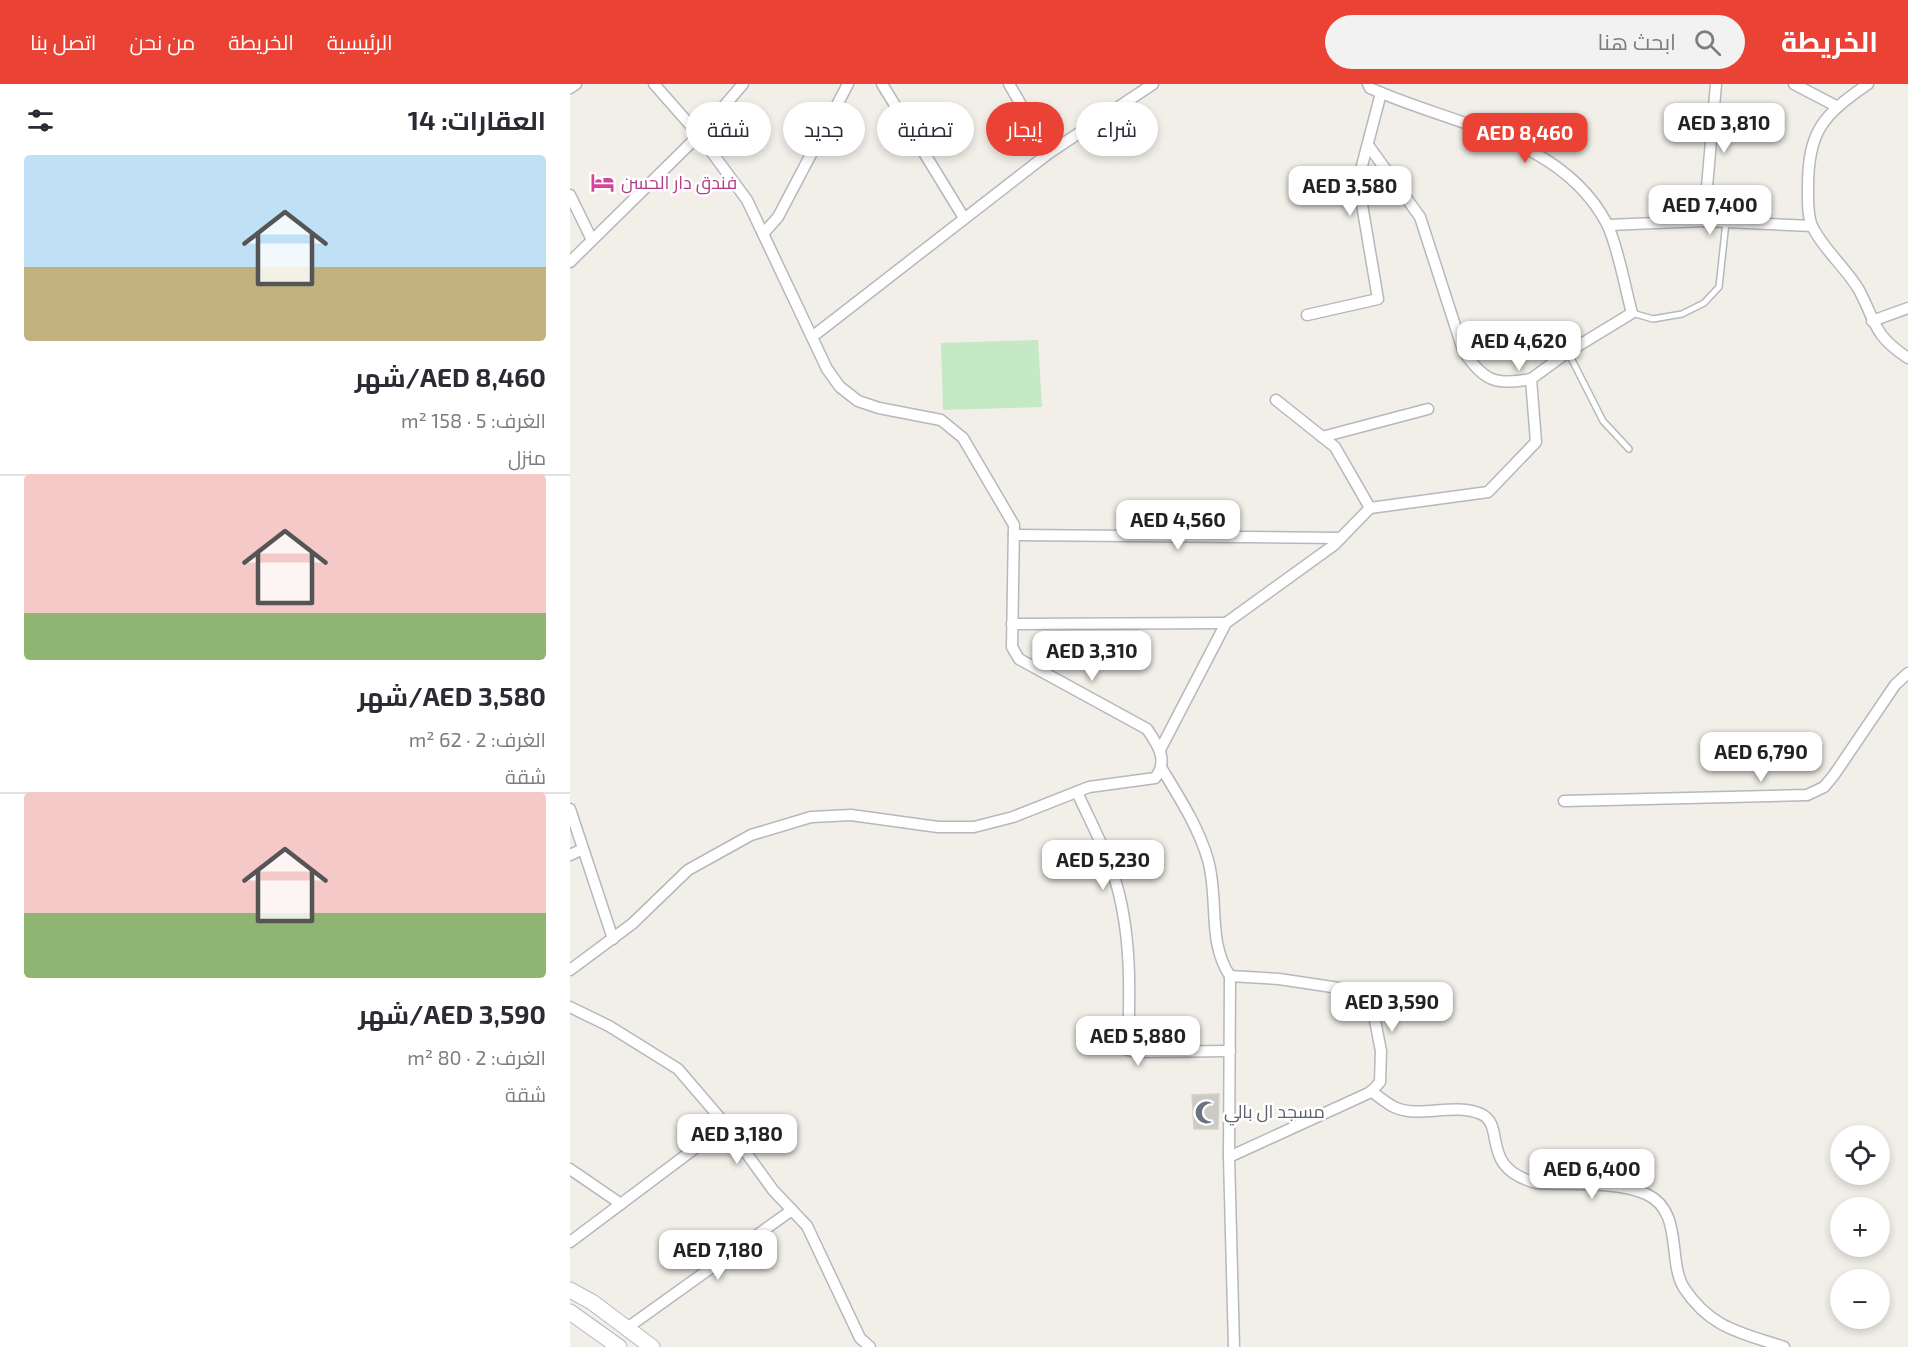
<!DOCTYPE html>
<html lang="ar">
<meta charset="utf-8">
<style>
body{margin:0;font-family:"Exo 2",Cairo,sans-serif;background:#f2f2f3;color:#2b2b33;direction:rtl;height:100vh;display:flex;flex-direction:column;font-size:22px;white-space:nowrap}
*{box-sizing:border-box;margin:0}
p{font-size:20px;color:#7c7c81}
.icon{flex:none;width:33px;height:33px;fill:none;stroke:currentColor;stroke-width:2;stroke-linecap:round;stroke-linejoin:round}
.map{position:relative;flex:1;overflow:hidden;direction:ltr}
.side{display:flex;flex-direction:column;background:#fff;width:570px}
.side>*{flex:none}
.top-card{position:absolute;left:18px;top:18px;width:570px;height:54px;direction:rtl;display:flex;gap:12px}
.tools{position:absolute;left:1260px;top:1041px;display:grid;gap:12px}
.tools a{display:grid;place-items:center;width:60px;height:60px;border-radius:50%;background:#fff;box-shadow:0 3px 9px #0003;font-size:30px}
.price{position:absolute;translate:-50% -51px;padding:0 14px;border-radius:12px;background:#fff;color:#222;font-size:20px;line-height:39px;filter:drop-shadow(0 2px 3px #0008)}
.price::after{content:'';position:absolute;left:50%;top:36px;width:18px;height:14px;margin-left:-9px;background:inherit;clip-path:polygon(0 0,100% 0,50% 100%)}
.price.current{background:#ea4335;color:#fff}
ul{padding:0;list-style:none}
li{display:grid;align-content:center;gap:12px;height:318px;padding:0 24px}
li+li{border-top:2px solid #e1e1e2}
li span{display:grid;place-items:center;height:186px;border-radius:6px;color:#555}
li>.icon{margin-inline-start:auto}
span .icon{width:108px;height:108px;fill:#fffc;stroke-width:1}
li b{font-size:26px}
h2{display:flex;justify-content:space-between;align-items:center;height:72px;padding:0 24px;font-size:26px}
.chip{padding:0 21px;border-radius:27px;background:#fff;box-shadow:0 3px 9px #0003;font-size:21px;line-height:54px}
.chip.current{background:#ea4335;color:#fff}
header{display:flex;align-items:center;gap:36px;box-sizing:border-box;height:84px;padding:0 30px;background:#ea4335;color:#fff}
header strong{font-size:28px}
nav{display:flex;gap:33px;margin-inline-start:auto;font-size:21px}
.search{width:420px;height:54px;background:#f2f2f3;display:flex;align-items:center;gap:15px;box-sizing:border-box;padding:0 21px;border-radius:33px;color:#7c7c81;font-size:22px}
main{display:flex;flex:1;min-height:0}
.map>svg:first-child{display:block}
.green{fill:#c5e8c5}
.building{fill:#cccac5;stroke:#d6d1c6;stroke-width:1.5}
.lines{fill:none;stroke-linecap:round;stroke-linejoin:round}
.lane-casing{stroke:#b5b8bc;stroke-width:8}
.street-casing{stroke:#b5b8bc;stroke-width:13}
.secondary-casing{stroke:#b6babf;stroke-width:17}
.lane{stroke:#fff;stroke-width:5}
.street{stroke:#fff;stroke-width:10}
.secondary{stroke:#fff;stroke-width:15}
.labels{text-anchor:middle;stroke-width:5;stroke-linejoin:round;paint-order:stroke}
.hotel-label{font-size:18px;fill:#b23c85;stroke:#fff;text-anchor:start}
.worship-label{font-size:18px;fill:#5b616d;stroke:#fff;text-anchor:start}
</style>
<header>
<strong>الخريطة</strong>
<div class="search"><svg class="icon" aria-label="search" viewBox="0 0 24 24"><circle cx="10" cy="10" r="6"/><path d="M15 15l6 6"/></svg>ابحث هنا</div>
<nav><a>الرئيسية</a><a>الخريطة</a><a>من نحن</a><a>اتصل بنا</a></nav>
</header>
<main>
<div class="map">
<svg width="1338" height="1263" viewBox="0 0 1338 1263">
<rect width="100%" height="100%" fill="#f1efe8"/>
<path class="green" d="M468 256 472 323 373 326 371 259Z"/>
<path class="building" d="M649 1010 648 1045H624L622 1011Z"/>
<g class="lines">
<defs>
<g id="lane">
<path d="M1062 229 1083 235 1112 230 1134 219 1149 203 1156 138"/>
<path d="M998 268 1033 337 1059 365"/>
</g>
<g id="street">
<path d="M312 0 394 134"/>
<path d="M439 0 479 69"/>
<path d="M1224 0 1266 22"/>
<path d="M1298 0C1253 31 1238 47 1238 103 1238 115 1237 133 1243 144 1255 167 1277 185 1289 206 1307 240 1303 251 1338 274"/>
<path d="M0 4 6 0"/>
<path d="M798 61 850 133 893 266C913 297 926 302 961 295"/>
<path d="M0 111 22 156"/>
<path d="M1134 137 1146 0"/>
<path d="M1038 141 1134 137 1242 142"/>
<path d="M193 150 208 133 278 0"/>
<path d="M0 178 129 51 173 0"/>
<path d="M737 231 808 215 788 97 811 9"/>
<path d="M1302 237 1338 224"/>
<path d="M242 253 479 69 583 0"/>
<path d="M706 316 765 363 800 424"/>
<path d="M752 353 858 325"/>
<path d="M444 451 771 454"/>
<path d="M442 540 656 539"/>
<path d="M590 666 656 539 764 461 800 424 918 408 966 358 961 295 998 268 1062 229C1055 204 1048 162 1037 140 992 53 881 41 800 4L798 0"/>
<path d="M592 685C609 713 629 744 638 776 649 814 637 858 660 892L709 895 789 907 802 921 811 967 810 998 801 1008 659 1073 664 1263"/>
<path d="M507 708C519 735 535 764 544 792 562 848 560 909 558 966L567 968 660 967"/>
<path d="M994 717 1237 711 1254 703 1264 691 1325 601 1338 589"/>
<path d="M0 725 43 855"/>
<path d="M0 771 13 765"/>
<path d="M0 886 62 840 118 786 181 751 241 733 281 731 368 743H404L443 733 519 703 585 694C599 677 588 661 577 645L449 575 442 563 444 441 393 354 371 336 309 324 288 317 270 303 257 285 177 116 129 51 84 0"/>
<path d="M0 923 39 942 108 985 156 1041 203 1106 237 1142 290 1254 300 1263"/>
<path d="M801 1007C808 1012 816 1019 824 1023 849 1035 884 1018 911 1030 937 1042 908 1083 966 1099 998 1101 1048 1097 1076 1110 1114 1127 1097 1177 1114 1204 1141 1245 1172 1249 1214 1263"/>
<path d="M659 1073 660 892"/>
<path d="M0 1085 51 1120"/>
<path d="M0 1158 156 1041"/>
<path d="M57 1244 222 1126"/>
</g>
<g id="secondary">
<path d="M0 1206 22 1218 82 1263"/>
<path d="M0 1228 49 1263"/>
</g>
</defs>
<use href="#lane" class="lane-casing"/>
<use href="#street" class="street-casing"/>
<use href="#secondary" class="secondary-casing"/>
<use href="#lane" class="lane"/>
<use href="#street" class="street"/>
<use href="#secondary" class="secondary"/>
</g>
<defs>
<symbol id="hotel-bare" viewBox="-9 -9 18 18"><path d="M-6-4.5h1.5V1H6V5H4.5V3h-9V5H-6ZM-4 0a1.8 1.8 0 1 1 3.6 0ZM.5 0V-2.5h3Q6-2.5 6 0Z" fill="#d1479c" stroke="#fff" stroke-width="2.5" paint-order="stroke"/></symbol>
<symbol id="mosque-bare" viewBox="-9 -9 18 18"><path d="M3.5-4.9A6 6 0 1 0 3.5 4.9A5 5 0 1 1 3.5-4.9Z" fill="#6b7280" stroke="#fff" stroke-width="2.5" paint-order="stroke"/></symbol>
</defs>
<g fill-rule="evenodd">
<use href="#hotel-bare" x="16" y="82" width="33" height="33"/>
<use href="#mosque-bare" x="620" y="1012" width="33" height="33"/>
</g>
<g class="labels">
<g class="hotel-label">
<text x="51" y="105">فندق دار الحسن</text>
</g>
<g class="worship-label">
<text x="654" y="1034">مسجد ال بالي</text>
</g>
</g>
</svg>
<div class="tools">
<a><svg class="icon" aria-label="locate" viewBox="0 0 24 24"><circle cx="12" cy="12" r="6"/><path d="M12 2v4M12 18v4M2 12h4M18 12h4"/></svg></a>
<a>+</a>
<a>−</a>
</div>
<b class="price" style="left:1154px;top:70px">AED 3,810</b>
<b class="price current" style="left:955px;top:80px">AED 8,460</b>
<b class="price" style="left:780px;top:133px">AED 3,580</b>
<b class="price" style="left:1140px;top:152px">AED 7,400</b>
<b class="price" style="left:949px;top:288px">AED 4,620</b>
<b class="price" style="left:608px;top:467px">AED 4,560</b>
<b class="price" style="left:522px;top:598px">AED 3,310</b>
<b class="price" style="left:1191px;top:699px">AED 6,790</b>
<b class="price" style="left:533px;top:807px">AED 5,230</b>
<b class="price" style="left:822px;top:949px">AED 3,590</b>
<b class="price" style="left:568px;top:983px">AED 5,880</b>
<b class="price" style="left:167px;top:1081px">AED 3,180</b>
<b class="price" style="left:1022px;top:1116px">AED 6,400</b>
<b class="price" style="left:148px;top:1197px">AED 7,180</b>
<div class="top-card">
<a class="chip">شراء</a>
<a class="chip current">إيجار</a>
<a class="chip">تصفية</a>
<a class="chip">جديد</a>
<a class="chip">شقة</a>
</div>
</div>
<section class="side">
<h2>العقارات: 14<svg class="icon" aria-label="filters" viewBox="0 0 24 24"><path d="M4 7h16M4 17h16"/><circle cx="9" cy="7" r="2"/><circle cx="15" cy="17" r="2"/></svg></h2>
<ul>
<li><span style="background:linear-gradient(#bfe0f5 60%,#c2b280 0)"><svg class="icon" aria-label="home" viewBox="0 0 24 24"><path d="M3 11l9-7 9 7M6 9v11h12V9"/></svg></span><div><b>AED 8,460/شهر</b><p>الغرف: 5 · 158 m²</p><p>منزل</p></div></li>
<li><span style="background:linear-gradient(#f6c9c9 75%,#8fb573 0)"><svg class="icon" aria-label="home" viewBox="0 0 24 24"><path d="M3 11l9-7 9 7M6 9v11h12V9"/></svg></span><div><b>AED 3,580/شهر</b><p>الغرف: 2 · 62 m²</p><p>شقة</p></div></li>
<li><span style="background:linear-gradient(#f6c9c9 65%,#8fb573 0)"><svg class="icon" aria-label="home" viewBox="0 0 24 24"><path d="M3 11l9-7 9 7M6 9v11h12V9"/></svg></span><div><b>AED 3,590/شهر</b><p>الغرف: 2 · 80 m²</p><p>شقة</p></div></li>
</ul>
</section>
</main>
